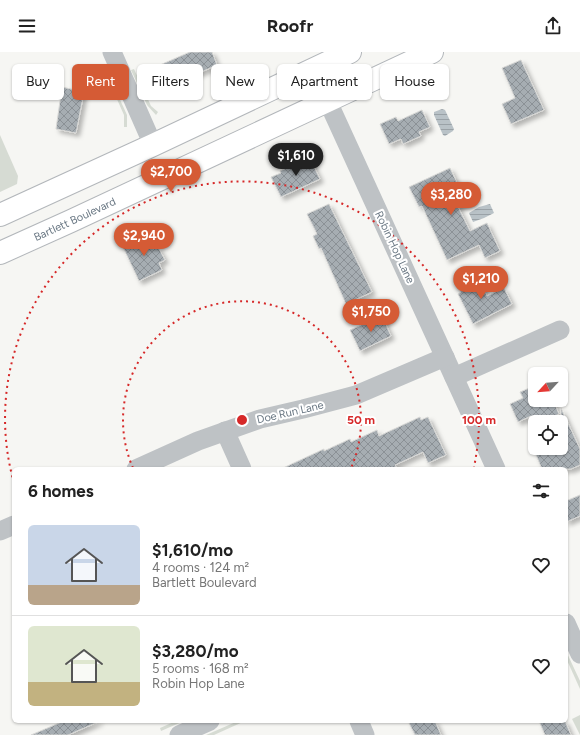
<!DOCTYPE html>
<meta charset="utf-8">
<style>
body{margin:0;font-family:Figtree,sans-serif;background:#f6f6f6;color:#222;height:100vh;display:flex;flex-direction:column;font-size:15px;white-space:nowrap}
*{box-sizing:border-box;margin:0}
p{font-size:13px;color:#767676}
.icon{flex:none;width:22px;height:22px;fill:none;stroke:currentColor;stroke-width:2;stroke-linecap:round;stroke-linejoin:round}
.map{position:relative;flex:1;overflow:hidden}
.sheet{position:absolute;left:12px;top:415px;width:556px;height:256px;display:flex;flex-direction:column;background:#fff;border-radius:6px;box-shadow:0 1px 3px #0004}
.sheet>*{flex:none}
.hud{position:absolute;left:12px;top:12px;width:556px;height:36px;display:flex;gap:8px}
.needle{width:26px;rotate:244deg}
.tools{position:absolute;left:528px;top:315px;display:grid;gap:8px}
.tools a{display:grid;place-items:center;width:40px;height:40px;border-radius:6px;background:#fff;box-shadow:0 1px 3px #0004;font-size:20px}
.price{position:absolute;translate:-50% -34px;padding:0 9px;border-radius:14px;background:#d55b35;color:#fff;font-size:13px;line-height:26px;filter:drop-shadow(0 1px 2px #0008)}
.price::after{content:'';position:absolute;left:50%;top:24px;width:12px;height:9px;margin-left:-6px;background:inherit;clip-path:polygon(0 0,100% 0,50% 100%)}
.price.current{background:#222;color:#fff}
ul{padding:0;list-style:none}
li{display:flex;align-items:center;gap:12px;height:100px;padding:0 16px}
li+li{border-top:1px solid #e0e0e0}
li span{display:grid;place-items:center;flex:none;width:112px;height:80px;border-radius:6px;color:#555}
li>.icon{margin-inline-start:auto}
span .icon{width:48px;height:48px;fill:#fffc;stroke-width:1}
li b{font-size:17px}
h2{display:flex;justify-content:space-between;align-items:center;height:48px;padding:0 16px;font-size:17px}
.chip{padding:0 14px;border-radius:6px;background:#fff;box-shadow:0 1px 3px #0004;font-size:14px;line-height:36px}
.chip.current{background:#d55b35;color:#fff}
header{display:flex;justify-content:space-between;align-items:center;height:52px;padding:0 16px;background:#fff;font-size:18px;font-weight:700}
.map>svg:first-child{display:block}
.grass{fill:#d6dbd3}
.water{fill:url(#water-rules)}
.building{fill:url(#building-cross-hatch);stroke:#d8d8d6;filter:url(#shadow)}
.lines{fill:none;stroke-linecap:round;stroke-linejoin:round}
.secondary-casing{stroke:#b3b7bb;stroke-width:24}
.street{stroke:#bec2c5;stroke-width:19}
.secondary{stroke:#fff;stroke-width:22}
.ring{fill:none;stroke:#d62828;stroke-width:2;stroke-dasharray:2 4}
.labels{text-anchor:middle;stroke-width:4;stroke-linejoin:round;paint-order:stroke}
.street-label{font-size:11px;fill:#687682;stroke:#fff}
.centre{fill:#d62828;stroke:#fff;stroke-width:2}
.ring-label{font-size:12px;text-anchor:middle;font-weight:bold;fill:#d62828;stroke:#fff;stroke-width:4;stroke-linejoin:round;paint-order:stroke}
</style>
<header><svg class="icon" aria-label="menu" viewBox="0 0 24 24"><path d="M4 6h16M4 12h16M4 18h16"/></svg>Roofr<svg class="icon" aria-label="share" viewBox="0 0 24 24"><path d="M12 15V3M7 8l5-5 5 5M5 13v7h14v-7"/></svg></header>
<div class="map">
<svg width="580" height="683" viewBox="0 0 580 683">
<defs>
<pattern id="water-rules" width="6" height="5" patternUnits="userSpaceOnUse"><rect width="6" height="5" fill="#b9c2c7"/><path d="M0 2.5h6" fill="none" stroke="#9aa2a7"/></pattern>
<pattern id="building-cross-hatch" width="8" height="8" patternUnits="userSpaceOnUse"><rect width="8" height="8" fill="#a6adb2"/><path d="M0 0l8 8M0 8l8-8" fill="none" stroke="#8b9196"/></pattern>
<filter id="shadow"><feDropShadow dx="3.5" dy="3.5" stdDeviation="2" flood-color="#0004"/></filter>
</defs>
<rect width="100%" height="100%" fill="#f6f6f3"/>
<g class="grass">
<path d="M106 17 127 63V75H124V63L104 18Z"/>
<path d="M134 17 151 54 158 60 156 63 147 53 131 18Z"/>
<path d="M0 83 18 124 17 132 0 140Z"/>
<path d="M566 599 580 629V637L566 606Z"/>
<path d="M580 663V683L572 667Z"/>
<path d="M176 669H184L161 679 160 676Z"/>
<path d="M238 669H245L214 683H206Z"/>
</g>
<g class="water">
<path d="M442 57 445 58 454 77 453 79 445 84 443 83 434 63V60Z"/>
<path d="M490 152 494 161 484 166 473 170 469 161 479 155Z"/>
</g>
<g class="building">
<path d="M190 0H212L217 13 183 28 182 25 169 32 160 13Z"/>
<path d="M521 8 544 58 511 72 502 52 515 46 502 16Z"/>
<path d="M62 35 84 40 76 81 56 77Z"/>
<path d="M422 58 430 75 419 80 421 84 403 92 401 87 389 92 380 72 396 65 398 69Z"/>
<path d="M309 105 320 127 281 145 271 125 281 121 280 119Z"/>
<path d="M450 116 460 137 466 134 473 148 458 155 470 179 487 171 500 199 485 206 479 193 447 208 422 154 419 155 409 135Z"/>
<path d="M329 152 372 240 346 252 321 196 319 197 313 184 317 182 307 162Z"/>
<path d="M146 181 153 197 158 195 165 208 159 211 162 218 139 229 122 193Z"/>
<path d="M477 222 487 244 504 236 512 252 473 272 458 242 461 240 457 232Z"/>
<path d="M382 264 391 284 360 299 350 278Z"/>
<path d="M532 335 535 341V348H553L559 362 542 370H535V373L531 364 518 370 510 352 523 346 520 340Z"/>
<path d="M561 356 580 397V413L571 417H542L533 396H561Z"/>
<path d="M420 365 421 368 428 365 446 403 428 411 423 400 395 413 397 417H281L324 397V399L350 387 351 390 377 378 379 384Z"/>
<path d="M580 443V464L566 470V449Z"/>
<path d="M64 669H100L68 683H31Z"/>
<path d="M408 669H435L441 683H415Z"/>
<path d="M539 669H565L571 683H545Z"/>
</g>
<g class="lines">
<defs>
<g id="secondary">
<path d="M0 163 153 93 350 0"/>
<path id="s1" d="M0 201 71 169 432 0"/>
</g>
</defs>
<use href="#secondary" class="secondary-casing"/>
<g class="street">
<path d="M112 0 153 93"/>
<path d="M313 17 496 417"/>
<path d="M454 325 560 278"/>
<path d="M225 379 242 417"/>
<path d="M136 417 198 389 260 367 303 357 356 343 445 305"/>
<path d="M0 479 14 473"/>
<path d="M566 571 580 602"/>
<path d="M359 669 365 683"/>
<path d="M179 683 210 669"/>
</g>
<use href="#secondary" class="secondary"/>
</g>
<g class="ring">
<path d="M133 416A119 119 0 1 1 351 416"/>
<path d="M14 431A237 237 0 1 1 474 415"/>
</g>
<g class="labels">
<g class="street-label">
<text dy="4" stroke="none"><textPath href="#s1" startOffset="82">Bartlett Boulevard</textPath></text>
<text transform="translate(395 195) rotate(65)" y="4">Robin Hop Lane</text>
<text transform="translate(290 360) rotate(-13)" y="4">Doe Run Lane</text>
</g>
</g>
<circle cx="242" cy="368" r="6" class="centre"/>
<g class="ring-label">
<text x="361" y="372">50 m</text>
<text x="479" y="372">100 m</text>
</g>
</svg>
<div class="tools">
<a><svg class="needle" viewBox="-14 -14 28 28"><path d="M0-13l5 13h-10z" fill="#e53935"/><path d="M0 13l5-13h-10z" fill="#767676"/></svg></a>
<a><svg class="icon" aria-label="locate" viewBox="0 0 24 24"><circle cx="12" cy="12" r="6"/><path d="M12 2v4M12 18v4M2 12h4M18 12h4"/></svg></a>
</div>
<b class="price current" style="left:296px;top:125px">$1,610</b>
<b class="price" style="left:171px;top:141px">$2,700</b>
<b class="price" style="left:451px;top:164px">$3,280</b>
<b class="price" style="left:144px;top:205px">$2,940</b>
<b class="price" style="left:481px;top:248px">$1,210</b>
<b class="price" style="left:371px;top:281px">$1,750</b>
<div class="hud">
<a class="chip">Buy</a>
<a class="chip current">Rent</a>
<a class="chip">Filters</a>
<a class="chip">New</a>
<a class="chip">Apartment</a>
<a class="chip">House</a>
</div>
<section class="sheet">
<h2>6 homes<svg class="icon" aria-label="filters" viewBox="0 0 24 24"><path d="M4 7h16M4 17h16"/><circle cx="9" cy="7" r="2"/><circle cx="15" cy="17" r="2"/></svg></h2>
<ul>
<li><span style="background:linear-gradient(#c9d6e8 75%,#b9a48a 0)"><svg class="icon" aria-label="home" viewBox="0 0 24 24"><path d="M3 11l9-7 9 7M6 9v11h12V9"/></svg></span><div><b>$1,610/mo</b><p>4 rooms · 124 m²</p><p>Bartlett Boulevard</p></div><svg class="icon" aria-label="heart" viewBox="0 0 24 24"><path d="M12 20l-8-8c-3-5 5-10 8-4 3-6 11-1 8 4z"/></svg></li>
<li><span style="background:linear-gradient(#dfe7d0 70%,#c2b280 0)"><svg class="icon" aria-label="home" viewBox="0 0 24 24"><path d="M3 11l9-7 9 7M6 9v11h12V9"/></svg></span><div><b>$3,280/mo</b><p>5 rooms · 168 m²</p><p>Robin Hop Lane</p></div><svg class="icon" aria-label="heart" viewBox="0 0 24 24"><path d="M12 20l-8-8c-3-5 5-10 8-4 3-6 11-1 8 4z"/></svg></li>
</ul>
</section>
</div>
